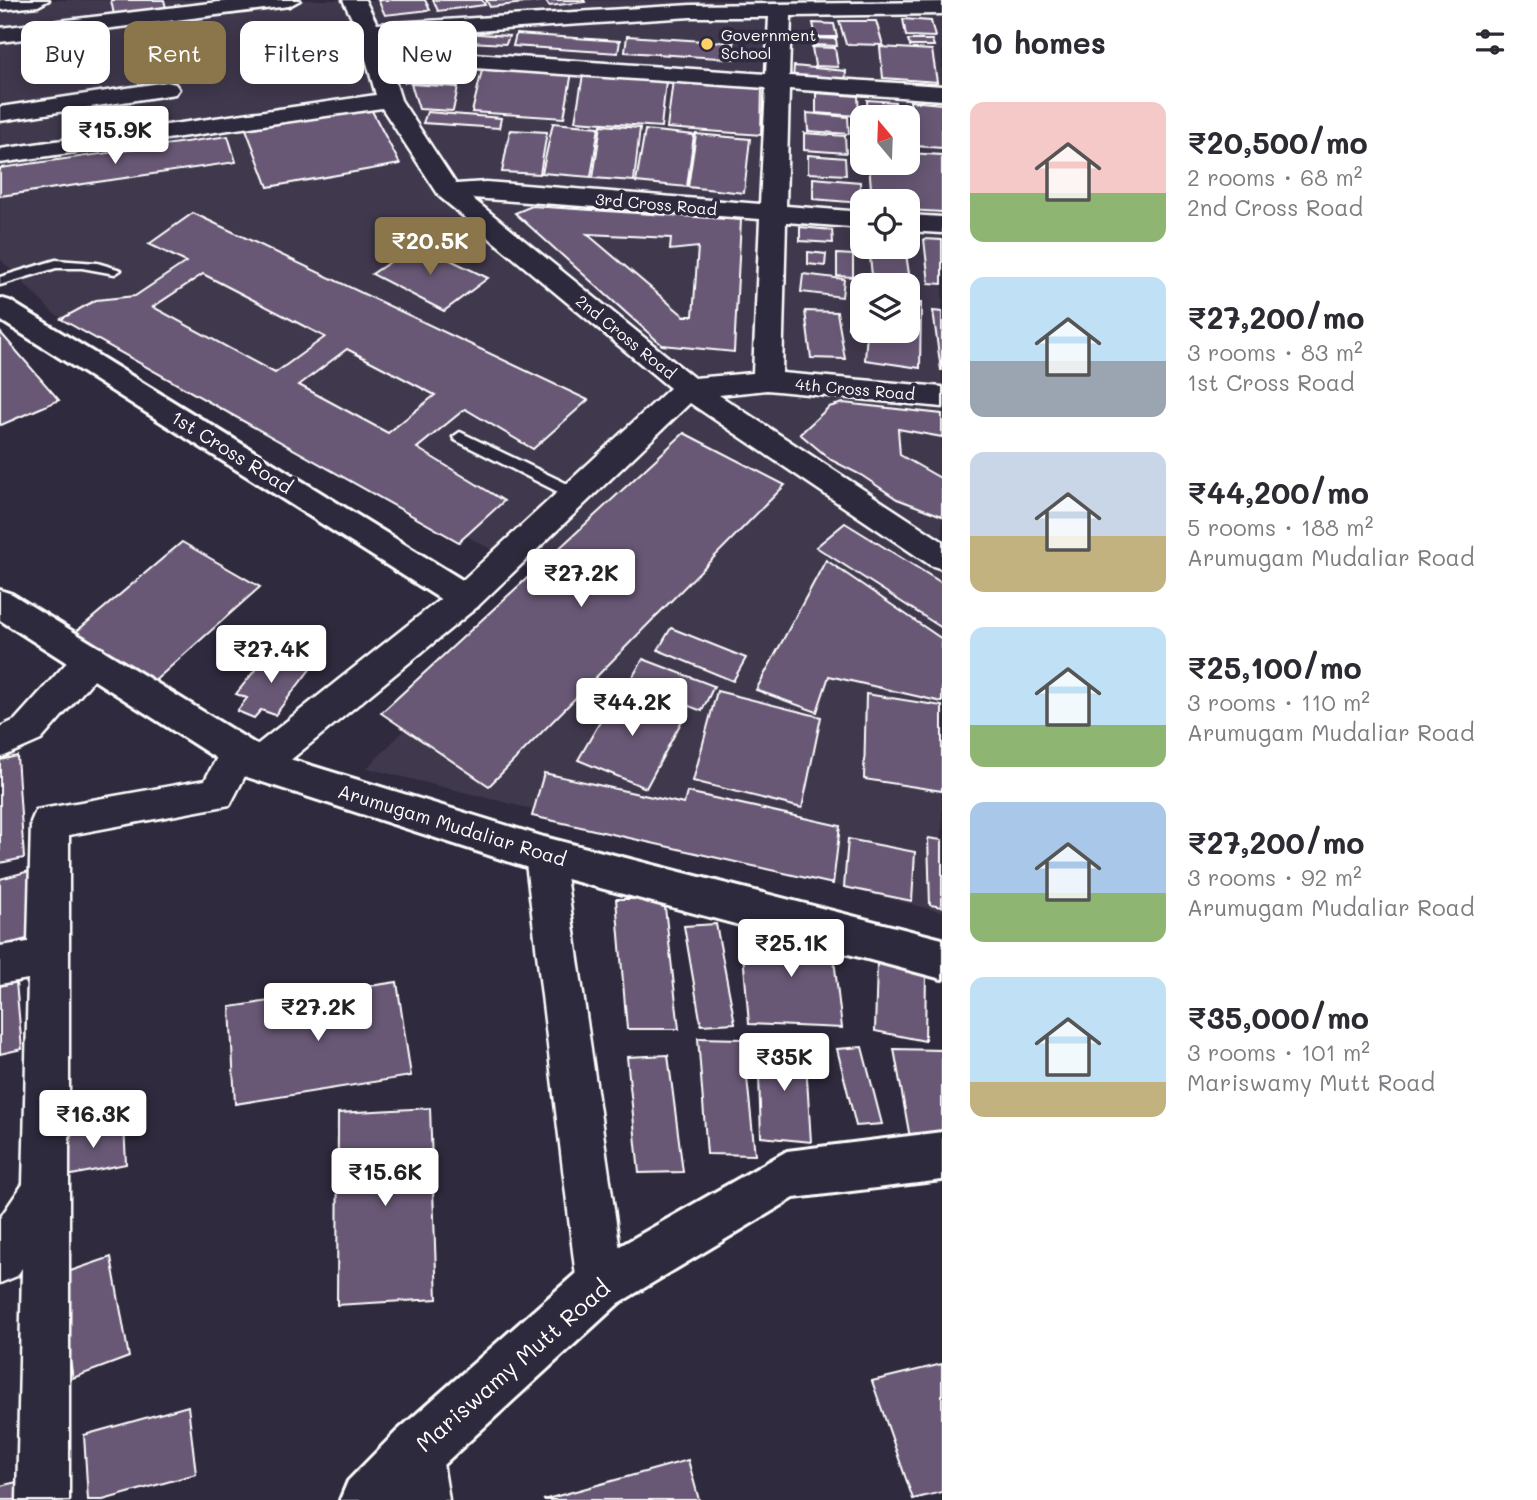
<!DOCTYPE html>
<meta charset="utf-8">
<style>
body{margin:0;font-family:Mali,sans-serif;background:#f2f2f3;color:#2b2b33;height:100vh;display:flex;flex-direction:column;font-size:26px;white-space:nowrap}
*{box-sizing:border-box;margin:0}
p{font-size:23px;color:#7c7c81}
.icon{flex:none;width:38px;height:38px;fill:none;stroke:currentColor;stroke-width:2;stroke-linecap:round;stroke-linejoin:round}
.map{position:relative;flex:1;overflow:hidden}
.drawer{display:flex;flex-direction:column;background:#fff;width:595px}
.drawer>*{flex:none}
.guide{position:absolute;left:21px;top:21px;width:665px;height:63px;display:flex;gap:14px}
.needle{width:46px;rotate:341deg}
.fabs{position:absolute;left:850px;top:105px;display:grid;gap:14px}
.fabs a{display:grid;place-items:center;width:70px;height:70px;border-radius:14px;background:#fff;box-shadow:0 4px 18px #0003;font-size:35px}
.price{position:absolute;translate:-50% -60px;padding:0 16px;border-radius:7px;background:#fff;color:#222;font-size:23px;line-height:46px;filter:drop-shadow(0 2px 4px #0008)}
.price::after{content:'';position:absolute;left:50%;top:42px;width:21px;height:16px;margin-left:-10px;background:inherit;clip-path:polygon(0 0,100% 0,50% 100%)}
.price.active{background:#8a764a;color:#fff}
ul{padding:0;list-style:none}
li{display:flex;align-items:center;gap:21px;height:175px;padding:0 28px}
li span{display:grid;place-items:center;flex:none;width:196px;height:140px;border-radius:14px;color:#555}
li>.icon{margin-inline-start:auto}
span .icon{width:84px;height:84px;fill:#fffc;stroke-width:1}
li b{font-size:30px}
h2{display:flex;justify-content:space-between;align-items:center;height:84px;padding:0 28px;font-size:30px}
.tag{padding:0 24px;border-radius:14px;background:#fff;box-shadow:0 4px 18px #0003;font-size:24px;line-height:63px}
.tag.active{background:#8a764a;color:#fff}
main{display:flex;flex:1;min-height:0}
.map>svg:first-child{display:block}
.built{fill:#40384e;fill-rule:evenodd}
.building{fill:#685975;stroke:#fff;stroke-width:2;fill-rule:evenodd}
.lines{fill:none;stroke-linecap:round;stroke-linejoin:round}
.lane-casing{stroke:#fff;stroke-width:5}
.street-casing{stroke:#fff;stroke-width:5}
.secondary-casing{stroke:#fff;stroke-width:6}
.lane{fill:#2f2a3d;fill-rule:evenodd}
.street{fill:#2f2a3d;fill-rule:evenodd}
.secondary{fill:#2f2a3d;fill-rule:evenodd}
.poi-dot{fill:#ffd166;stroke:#2f2a3d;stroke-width:2.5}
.labels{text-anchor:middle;stroke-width:7;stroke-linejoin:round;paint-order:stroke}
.far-poi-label{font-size:16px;fill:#fff;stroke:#2f2a3d;text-anchor:start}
.far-street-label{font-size:16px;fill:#fff;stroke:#2f2a3d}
.street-label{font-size:19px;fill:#fff;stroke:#2f2a3d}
.near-street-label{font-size:23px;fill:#fff;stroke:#2f2a3d}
</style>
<main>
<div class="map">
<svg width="942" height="1500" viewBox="0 0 942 1500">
<rect width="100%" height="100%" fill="#2f2a3d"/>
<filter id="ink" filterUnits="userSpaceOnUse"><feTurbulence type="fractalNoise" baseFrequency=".0143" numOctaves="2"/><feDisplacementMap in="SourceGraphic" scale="14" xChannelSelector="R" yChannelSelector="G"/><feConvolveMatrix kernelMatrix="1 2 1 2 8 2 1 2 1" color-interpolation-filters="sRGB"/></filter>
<g filter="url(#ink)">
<path class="built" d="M0 0H942V912L367 768 550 581 53 313 0 259ZM863 117H908V163H863ZM863 201H908V247H863ZM863 285H908V331H863Z"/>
<g class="building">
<path d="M111 0H164L166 8 114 15Z"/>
<path d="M378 0H425L430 10 385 15Z"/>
<path d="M433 0H482L485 5 438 11Z"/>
<path d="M486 0H541L542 1 490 7Z"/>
<path d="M545 0H584L585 2 549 6Z"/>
<path d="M903 19 931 21 935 37 906 36Z"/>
<path d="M839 21H876L883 45 846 44Z"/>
<path d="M813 23 834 24 837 37H816Z"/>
<path d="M435 31 509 36 506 44 432 40Z"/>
<path d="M516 34 620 41 618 53 513 46Z"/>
<path d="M627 36 734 43V59L625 52Z"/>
<path d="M812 38 836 39 837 46 813 45Z"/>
<path d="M908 40H932L934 46H910Z"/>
<path d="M812 47 835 48 838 67 815 66Z"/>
<path d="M880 47 932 50 937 82 883 78Z"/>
<path d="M410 64 464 68 458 86 404 82Z"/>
<path d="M483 66 572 72 564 118 472 112Z"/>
<path d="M794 66 846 71 845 84 793 80Z"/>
<path d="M583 75 666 81 661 127 575 121Z"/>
<path d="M673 80 762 86 761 135 667 128Z"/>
<path d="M411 84 458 87 453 111 419 109Z"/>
<path d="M816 93 858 96 859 116 816 113Z"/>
<path d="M867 100 895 102 897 117H868Z"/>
<path d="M910 101 942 104V148L915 146Z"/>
<path d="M371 109 400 164 268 187 246 129Z"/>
<path d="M427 112 501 118 499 128 423 123Z"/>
<path d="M807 113 848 117 849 134 808 131Z"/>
<path d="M553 123 599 127 591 177 542 173Z"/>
<path d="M601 125 640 128 634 181 593 178Z"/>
<path d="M510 130 547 132 540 174 502 172Z"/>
<path d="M645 130 694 135 687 187 636 182Z"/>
<path d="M804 133 845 136 846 153 804 150Z"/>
<path d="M696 134 750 139 744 193 688 187Z"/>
<path d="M228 136 236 162 0 196V168Z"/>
<path d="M908 153 942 155V212L908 210V201H872L869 163H908Z"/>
<path d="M808 155 845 158 846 175 808 173Z"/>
<path d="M813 178 860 182 861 203 813 199Z"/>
<path d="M532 206 741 220 734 352 662 345 515 213ZM587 234 671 238 670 250 698 247 693 316H684Z"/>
<path d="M193 213 588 400 533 449 465 409 417 448 504 501 459 542 61 319 96 300 135 296 186 262 149 244ZM203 274 325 337 275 373 153 307ZM347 349 435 395 388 433 299 385Z"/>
<path d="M800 227 832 230 833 243 800 241Z"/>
<path d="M924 239 942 240V284L929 283Z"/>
<path d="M417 244 488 278 444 311 372 274Z"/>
<path d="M869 247H905L912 294H908V285H873Z"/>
<path d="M808 252 826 254 825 266 808 264Z"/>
<path d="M837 254 853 255V277L837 276Z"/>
<path d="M803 274 844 279 842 297 801 292Z"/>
<path d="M908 302 921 303 920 368 865 360 867 331H908Z"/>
<path d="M805 311 837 312 845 359 811 358Z"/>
<path d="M933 311 942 312V370H941Z"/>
<path d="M851 312 863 314 860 330 848 328Z"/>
<path d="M0 332 59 400 1 425 0 424Z"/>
<path d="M843 403 942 414V437L898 429 900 455 942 479V516L897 499 861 475 831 460 800 434 829 407Z"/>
<path d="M684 433 785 485 489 786 381 713Z"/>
<path d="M845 523 942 583V628L816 547Z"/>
<path d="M182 542 260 587 149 686 71 636Z"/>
<path d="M826 560 942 639V702L829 676 817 712 756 690Z"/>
<path d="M671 628 746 658 733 681 658 650Z"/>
<path d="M270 651 311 668 275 715 261 710 254 718 237 711 247 698 236 694Z"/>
<path d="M643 659 714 686 702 711 629 683Z"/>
<path d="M619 689 685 715 646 788 578 760Z"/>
<path d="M717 691 821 717 802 808 693 781Z"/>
<path d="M866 694 942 706V791L864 779Z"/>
<path d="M17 756 24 858 0 863V760Z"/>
<path d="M544 773 684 804 687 792 840 826 833 884 532 816Z"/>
<path d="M928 838 942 840V907L930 905Z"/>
<path d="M848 839 915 852 912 901 844 887Z"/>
<path d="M33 870 42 935 0 946V879Z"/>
<path d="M616 899H664L679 1029H627Z"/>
<path d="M716 924 735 1023 701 1025 684 926Z"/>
<path d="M741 930 831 933 842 1028 749 1024Z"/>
<path d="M877 963 926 972 925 1041 875 1031Z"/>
<path d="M16 982 22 1049 0 1054V986Z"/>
<path d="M397 982 411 1076 235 1104 230 1007Z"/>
<path d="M698 1038 743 1039 755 1155 707 1154Z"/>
<path d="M758 1044 805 1047 811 1142 761 1137Z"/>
<path d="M862 1047 882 1124 856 1126 837 1049Z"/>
<path d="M894 1049 942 1050V1139L910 1138Z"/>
<path d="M668 1055 683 1172 639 1173 627 1057Z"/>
<path d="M430 1108 437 1299 337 1305 338 1113Z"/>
<path d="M124 1124 126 1164 62 1177 60 1137Z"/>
<path d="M111 1257 129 1357 73 1378 56 1276Z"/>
<path d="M942 1364V1492L913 1499 872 1381Z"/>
<path d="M188 1406 196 1474 103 1500H88L84 1435Z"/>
<path d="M688 1460 699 1500H543Z"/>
<path d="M29 1479V1500H0V1486Z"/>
</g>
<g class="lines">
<defs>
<g id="lane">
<path d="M56 260 97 263 121 270 115 274 82 268H56L0 285V277Z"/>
<path d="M460 432 580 490 582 494 575 499 570 498 455 440 453 437Z"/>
</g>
<g id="street">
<path d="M0 0H49L38 6 0 10Z"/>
<path d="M236 0H300L289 6 0 42V28Z"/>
<path d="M343 0H365L377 24 691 5 942 2V14L791 16 789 76 942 86V100L789 89 786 206 863 212V228L786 222 782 373 942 387V407L767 390 719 395 942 541V569L930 565 690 403 477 607 271 776 258 780 245 776 230 805 69 835V1500H17L22 1268 17 1276 0 1283V1218L23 1184 28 979 0 984V946L28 942 31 822 36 810 205 780 225 742 238 738 251 742 254 747 453 589 670 388 440 197 382 108 0 163V149L376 95 358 31ZM691 17H769L766 74 385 48 382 37ZM389 62 766 88 760 204 486 182 456 184 401 100ZM472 198 760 219 753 373 694 378Z"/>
<path d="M167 82 175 84 179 89 175 94 0 121V107Z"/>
<path d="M908 215 942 217V233L908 231Z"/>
<path d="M91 645 103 649 108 659 103 669 41 740 0 758V727L15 720 79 649Z"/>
<path d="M544 838 558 843 563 855 625 1285 618 1302 601 1309 584 1302 577 1285 525 855 530 843Z"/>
<path d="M415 1425 433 1433 441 1451 449 1500H397L389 1451 397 1433Z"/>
</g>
<g id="secondary">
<path d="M0 298 10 301 477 589 483 598 477 607 465 611 453 607 0 320Z"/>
<path d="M0 590 12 594 270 753 544 837 942 939V979L544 873 244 776 0 620Z"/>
<path d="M942 1132V1180L794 1198 619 1303 405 1500H340L348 1481 396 1432 583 1267 787 1151Z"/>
</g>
</defs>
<use href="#lane" class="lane-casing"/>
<use href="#street" class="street-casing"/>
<use href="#secondary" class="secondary-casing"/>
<use href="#lane" class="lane"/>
<use href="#street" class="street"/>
<use href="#secondary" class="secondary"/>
</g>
</g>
<circle class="poi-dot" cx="707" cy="44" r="7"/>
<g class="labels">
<g class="far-poi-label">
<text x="721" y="41">Government<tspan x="721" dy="18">School</tspan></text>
</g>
<g class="far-street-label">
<text transform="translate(656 204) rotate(5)" y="6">3rd Cross Road</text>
<text transform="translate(626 337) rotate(39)" y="6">2nd Cross Road</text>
<text transform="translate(855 389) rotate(5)" y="6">4th Cross Road</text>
</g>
<g class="street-label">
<text transform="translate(232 452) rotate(32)" y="7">1st Cross Road</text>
<text transform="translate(452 825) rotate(17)" y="7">Arumugam Mudaliar Road</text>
</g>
<g class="near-street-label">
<text transform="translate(513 1366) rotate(-41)" y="8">Mariswamy Mutt Road</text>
</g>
</g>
</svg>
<div class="fabs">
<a><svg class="needle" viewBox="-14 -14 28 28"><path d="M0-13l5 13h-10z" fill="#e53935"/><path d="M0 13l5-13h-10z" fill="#7c7c81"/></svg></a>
<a><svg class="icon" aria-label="locate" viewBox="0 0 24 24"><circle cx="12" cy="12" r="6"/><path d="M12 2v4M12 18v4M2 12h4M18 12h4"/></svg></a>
<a><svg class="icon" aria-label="layers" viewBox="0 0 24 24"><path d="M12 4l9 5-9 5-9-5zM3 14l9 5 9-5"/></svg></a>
</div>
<b class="price" style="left:115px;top:166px">₹15.9K</b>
<b class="price active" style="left:430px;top:277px">₹20.5K</b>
<b class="price" style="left:581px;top:609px">₹27.2K</b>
<b class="price" style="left:271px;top:685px">₹27.4K</b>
<b class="price" style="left:632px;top:738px">₹44.2K</b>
<b class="price" style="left:791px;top:979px">₹25.1K</b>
<b class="price" style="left:318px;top:1043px">₹27.2K</b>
<b class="price" style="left:784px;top:1093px">₹35K</b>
<b class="price" style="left:93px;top:1150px">₹16.3K</b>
<b class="price" style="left:385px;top:1208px">₹15.6K</b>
<div class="guide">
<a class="tag">Buy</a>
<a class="tag active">Rent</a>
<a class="tag">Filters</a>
<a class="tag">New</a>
</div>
</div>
<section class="drawer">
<h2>10 homes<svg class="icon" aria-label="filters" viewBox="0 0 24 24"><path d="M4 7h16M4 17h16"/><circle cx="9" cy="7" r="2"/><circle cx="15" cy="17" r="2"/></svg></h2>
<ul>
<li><span style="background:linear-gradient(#f6c9c9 65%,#8fb573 0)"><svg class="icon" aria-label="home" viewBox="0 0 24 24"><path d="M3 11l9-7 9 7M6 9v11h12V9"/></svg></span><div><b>₹20,500/mo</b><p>2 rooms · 68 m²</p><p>2nd Cross Road</p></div></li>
<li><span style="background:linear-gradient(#bfe0f5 60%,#9aa5b1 0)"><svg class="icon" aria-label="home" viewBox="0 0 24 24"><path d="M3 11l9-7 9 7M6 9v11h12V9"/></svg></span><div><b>₹27,200/mo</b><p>3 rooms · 83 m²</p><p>1st Cross Road</p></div></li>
<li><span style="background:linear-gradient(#c9d6e8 60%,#c2b280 0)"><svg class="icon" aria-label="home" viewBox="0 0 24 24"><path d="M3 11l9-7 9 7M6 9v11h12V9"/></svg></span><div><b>₹44,200/mo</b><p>5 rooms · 188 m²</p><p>Arumugam Mudaliar Road</p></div></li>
<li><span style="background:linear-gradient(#bfe0f5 70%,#8fb573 0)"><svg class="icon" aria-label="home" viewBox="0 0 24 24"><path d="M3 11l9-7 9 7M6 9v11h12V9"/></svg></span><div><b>₹25,100/mo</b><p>3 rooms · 110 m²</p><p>Arumugam Mudaliar Road</p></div></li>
<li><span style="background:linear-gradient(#a9c7e8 65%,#8fb573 0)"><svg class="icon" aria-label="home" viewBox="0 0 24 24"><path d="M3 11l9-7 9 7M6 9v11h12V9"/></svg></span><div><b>₹27,200/mo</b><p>3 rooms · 92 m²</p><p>Arumugam Mudaliar Road</p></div></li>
<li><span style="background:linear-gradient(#bfe0f5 75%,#c2b280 0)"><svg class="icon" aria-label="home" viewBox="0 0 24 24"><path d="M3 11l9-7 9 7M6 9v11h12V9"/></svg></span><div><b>₹35,000/mo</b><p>3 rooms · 101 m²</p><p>Mariswamy Mutt Road</p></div></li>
</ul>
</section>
</main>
